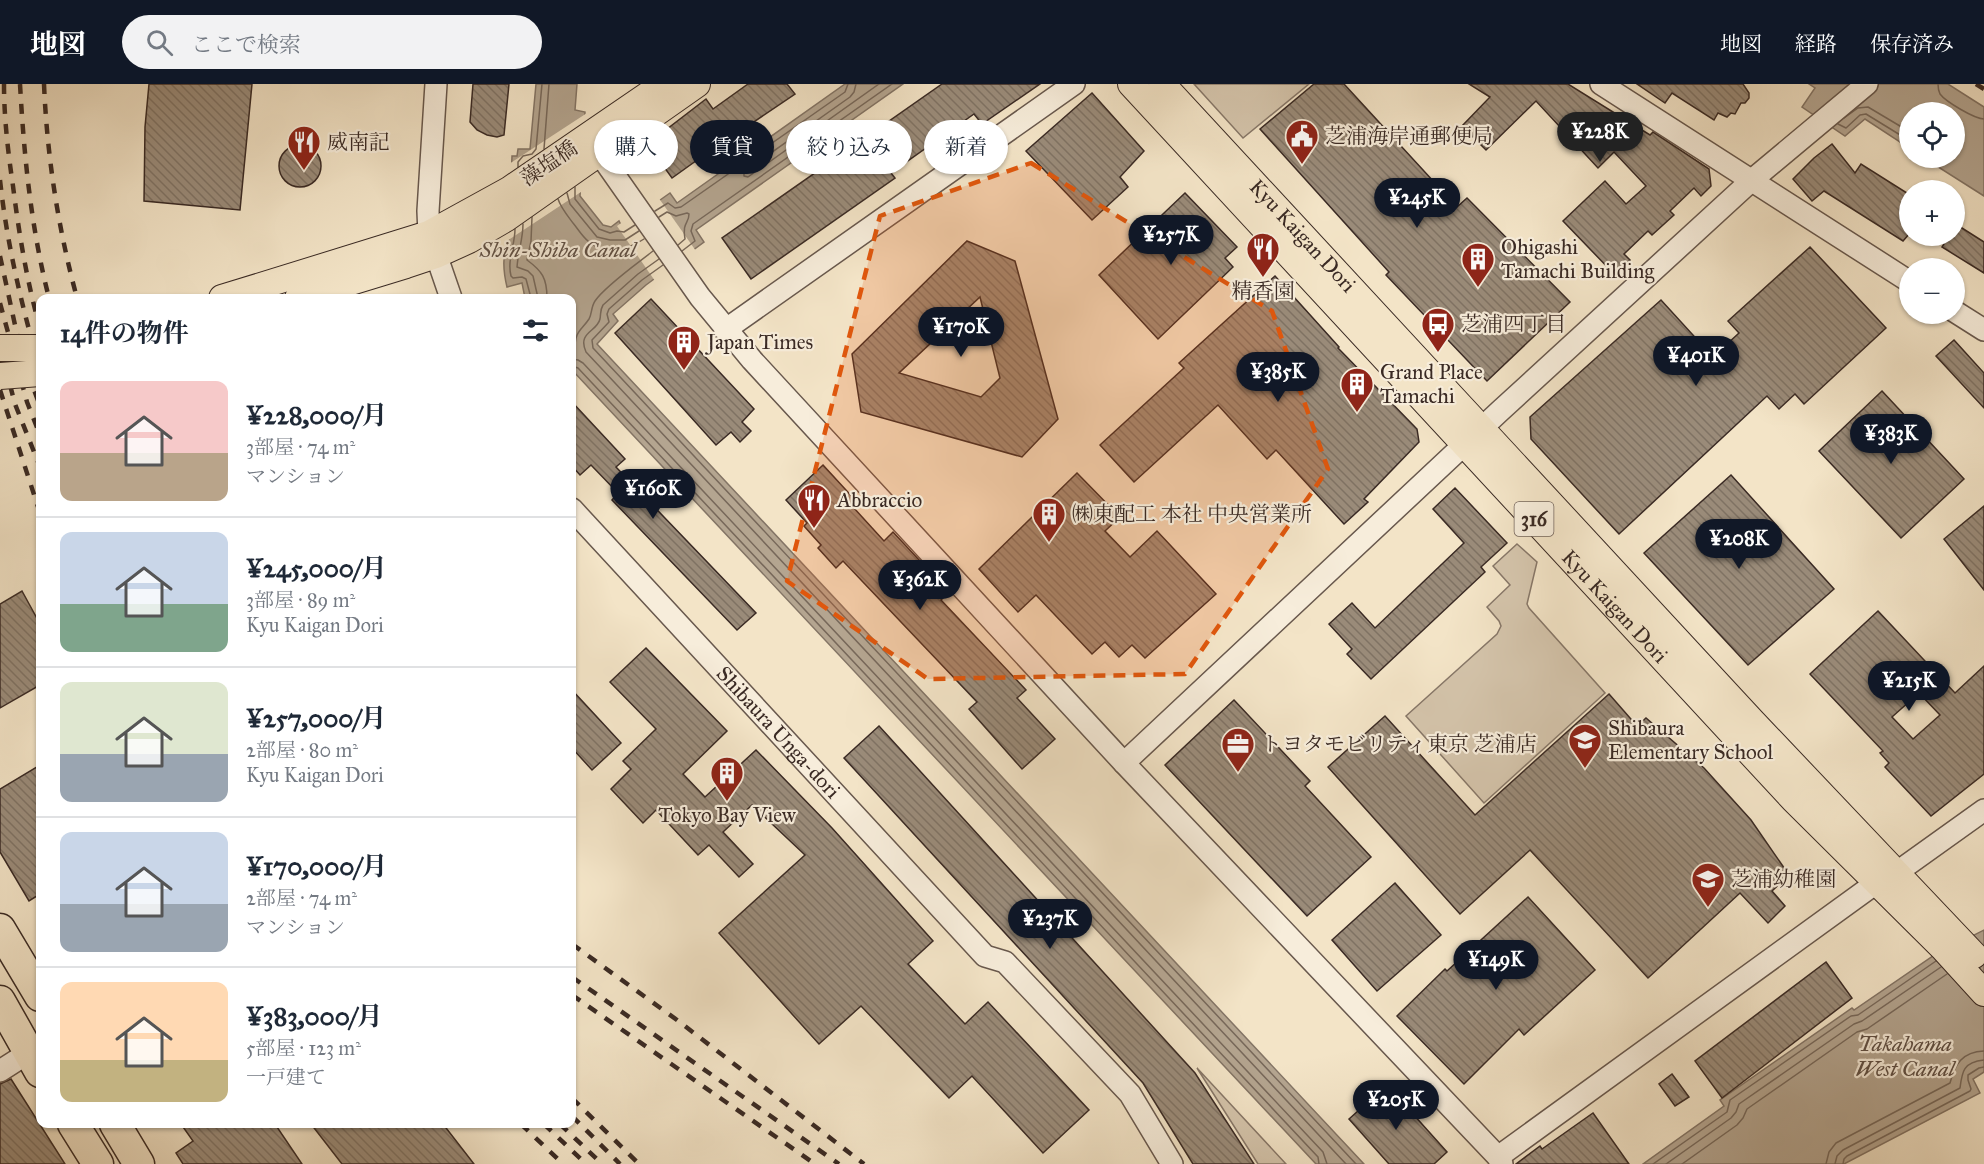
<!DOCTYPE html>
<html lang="ja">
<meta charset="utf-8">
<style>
body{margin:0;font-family:"IM FELL Great Primer","Noto Serif JP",serif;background:#f2f2f3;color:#1f2937;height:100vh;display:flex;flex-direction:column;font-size:22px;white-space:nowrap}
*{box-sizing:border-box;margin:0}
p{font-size:20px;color:#747a83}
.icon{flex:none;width:33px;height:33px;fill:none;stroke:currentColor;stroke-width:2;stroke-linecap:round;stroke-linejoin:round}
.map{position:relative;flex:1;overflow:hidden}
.panel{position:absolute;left:36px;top:210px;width:540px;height:834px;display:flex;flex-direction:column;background:#fff;border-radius:12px;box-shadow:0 2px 4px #0004}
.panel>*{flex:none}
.banner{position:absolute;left:594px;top:36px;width:570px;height:54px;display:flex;gap:12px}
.controls{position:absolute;left:1899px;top:18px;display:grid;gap:12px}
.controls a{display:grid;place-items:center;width:66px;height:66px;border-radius:50%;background:#fff;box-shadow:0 2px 4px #0004;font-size:30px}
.price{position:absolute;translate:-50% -51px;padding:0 14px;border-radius:21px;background:#111827;color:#fff;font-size:20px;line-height:39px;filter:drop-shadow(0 2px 3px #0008)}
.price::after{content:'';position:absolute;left:50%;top:36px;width:18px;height:14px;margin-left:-9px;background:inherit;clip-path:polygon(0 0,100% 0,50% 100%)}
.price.current{background:#222;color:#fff}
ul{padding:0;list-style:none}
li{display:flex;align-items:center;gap:18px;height:150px;padding:0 24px}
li+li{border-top:2px solid #e0e1e3}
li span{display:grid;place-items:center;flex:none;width:168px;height:120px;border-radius:12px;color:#555}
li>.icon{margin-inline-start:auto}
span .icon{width:72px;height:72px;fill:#fffc;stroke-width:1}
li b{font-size:26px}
h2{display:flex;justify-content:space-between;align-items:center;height:72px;padding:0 24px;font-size:26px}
.chip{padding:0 21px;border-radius:27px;background:#fff;box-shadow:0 2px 4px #0004;font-size:21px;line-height:54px}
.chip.current{background:#111827;color:#fff}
header{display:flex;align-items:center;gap:36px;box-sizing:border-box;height:84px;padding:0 30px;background:#111827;color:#fff}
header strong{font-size:28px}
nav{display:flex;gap:33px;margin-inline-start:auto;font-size:21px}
.search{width:420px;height:54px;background:#f2f2f3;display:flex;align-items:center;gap:15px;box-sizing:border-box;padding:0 21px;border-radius:33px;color:#747a83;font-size:22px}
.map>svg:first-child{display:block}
.park{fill:#d4c4ab;stroke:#877768;stroke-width:1.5}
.water{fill:#b4a590;stroke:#837465;stroke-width:1.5}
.pier{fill:#f3e4c7}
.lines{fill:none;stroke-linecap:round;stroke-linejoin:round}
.shore{stroke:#77685a;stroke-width:1.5}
.building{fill:url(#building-back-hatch);stroke:#3a2a24;stroke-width:1.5;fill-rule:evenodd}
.minor-casing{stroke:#68584d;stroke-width:24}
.major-casing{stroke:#3a2a24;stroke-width:28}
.highway-casing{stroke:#3a2a24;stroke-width:33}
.minor{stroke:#f7eddb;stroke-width:21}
.major{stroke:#f3e4c7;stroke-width:26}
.highway{stroke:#f3e4c7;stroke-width:30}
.rail{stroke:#3a2a24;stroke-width:4.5;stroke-dasharray:10 10;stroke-linecap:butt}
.major-bridge-casing{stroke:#3a2a24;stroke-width:28;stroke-linecap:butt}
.major-bridge{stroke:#f3e4c7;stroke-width:26}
.marked{fill:#df570d;fill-opacity:0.2;stroke:#df570d;stroke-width:4.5;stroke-dasharray:12 8;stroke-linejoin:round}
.labels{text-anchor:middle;stroke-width:4.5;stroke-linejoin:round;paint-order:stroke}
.shield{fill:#f7eddb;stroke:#73645b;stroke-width:1.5}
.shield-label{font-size:20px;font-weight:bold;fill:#3a2a24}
.poi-label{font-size:21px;fill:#3a2a24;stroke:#f7eddb;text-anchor:start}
.street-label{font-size:21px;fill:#3a2a24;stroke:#f7eddb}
.water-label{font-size:22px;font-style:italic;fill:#5f4f44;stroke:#f7eddb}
</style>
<header>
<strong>地図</strong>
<div class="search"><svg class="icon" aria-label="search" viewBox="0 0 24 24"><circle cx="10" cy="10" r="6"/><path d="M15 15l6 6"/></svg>ここで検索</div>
<nav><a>地図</a><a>経路</a><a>保存済み</a></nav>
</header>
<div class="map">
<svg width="1984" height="1080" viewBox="0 0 1984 1080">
<defs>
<pattern id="building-back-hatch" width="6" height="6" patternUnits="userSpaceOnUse" patternTransform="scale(1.5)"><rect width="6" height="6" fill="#9a8b79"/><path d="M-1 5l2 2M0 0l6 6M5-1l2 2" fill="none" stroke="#7f7263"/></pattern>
</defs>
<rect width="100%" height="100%" fill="#f3e4c7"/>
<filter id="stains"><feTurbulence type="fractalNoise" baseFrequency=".00333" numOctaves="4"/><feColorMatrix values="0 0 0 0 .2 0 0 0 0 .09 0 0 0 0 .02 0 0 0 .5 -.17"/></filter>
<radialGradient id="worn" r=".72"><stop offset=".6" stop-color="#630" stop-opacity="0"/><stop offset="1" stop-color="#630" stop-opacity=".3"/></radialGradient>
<g class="park">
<path d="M1194 0H1309L1243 54Z"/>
<path d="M1517 460 1537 478 1527 520 1529 524 1605 609 1484 719 1406 632 1497 550 1501 542 1499 537 1487 523 1510 501 1493 482Z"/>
<path d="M1197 984 1286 1080H1258Z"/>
</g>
<g class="water">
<path d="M536 0H577L575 26 585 28 580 112 603 141 611 143 619 137 622 143 670 109 677 119 845 0H903L696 146 704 158 646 201 613 230 618 237 597 260 1364 1080H1316L572 286V214H525L522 199 507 203C503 186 502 171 509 155L512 72H517L518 65H530Z"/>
<path d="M1809 0H1948L1984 23V112L1924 74H1954V28H1910L1909 64 1865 35 1845 52 1802 23 1815 4Z"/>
<path d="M1984 846V988L1973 995 1980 1009 1844 1080H1643L1724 1022 1720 1016 1852 924 1854 926 1933 872Z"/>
</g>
<g class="pier">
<path d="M587 29 584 106 504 159 506 155 509 80Z"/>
<path d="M658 113 696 167 655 197 617 142Z"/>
</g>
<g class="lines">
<g class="shore">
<path d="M856 0 854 8 850 13 744 88V92L748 93 879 0"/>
<path d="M1938 0C1938 4 1938 6 1940 10 1946 18 1975 35 1984 35"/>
<path d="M1844 34 1858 24 1868 23 1910 48"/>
<path d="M1838 40 1846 44 1860 31 1866 30 1910 57"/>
<path d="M544 65 549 0"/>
<path d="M518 83V78L523 72 532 70 536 65 542 0"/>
<path d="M575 103V115L599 145 610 149 617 147 624 148 635 141"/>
<path d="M567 109 570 120 597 153 610 156H625L639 147"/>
<path d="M558 115C561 124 567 131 573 139 578 145 582 152 588 157 603 172 629 165 644 155"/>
<path d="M655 127 668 119 675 124 681 123 845 8 848 0"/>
<path d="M532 133 531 157 527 176C542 187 547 194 547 214"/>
<path d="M659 133 667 128 676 132 687 129 689 130C689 140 682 138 685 155L678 161"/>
<path d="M523 140C523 155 518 168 517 183L528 187 533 192 538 214"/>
<path d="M515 145C515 161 507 176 511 192L513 194 522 193 526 195 531 214"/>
<path d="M682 167 695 157 691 147 693 140 892 0"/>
<path d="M659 175 638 190 603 221C600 226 601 229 600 235 597 248 577 248 586 268L1346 1080"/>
<path d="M663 181 642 196 609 225 607 230 609 238 592 256 593 264 1356 1080"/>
<path d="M572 266 575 264C575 247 581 247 589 235 592 230 591 223 595 217 605 202 638 179 653 167"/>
<path d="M572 275 578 276 583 279 1323 1068 1327 1080"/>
<path d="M572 282 578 284 1318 1073 1319 1080"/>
<path d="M1653 1080 1727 1028 1730 1016 1851 932 1858 931 1936 877"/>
<path d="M1666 1080 1731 1034 1736 1028 1739 1020 1854 940 1862 937 1941 883"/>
<path d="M1682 1080 1737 1041 1743 1034 1747 1025 1857 948 1867 945 1947 890"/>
<path d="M1826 1080 1829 1068 1836 1059 1950 999C1955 980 1962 968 1984 967"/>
<path d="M1835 1080 1837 1072 1843 1066 1960 1004C1962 988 1963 978 1984 976"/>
<path d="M1843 1080 1844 1075 1847 1072 1970 1007 1971 1005 1968 996V991L1979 984 1984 983"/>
</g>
</g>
<g class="building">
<path d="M149 0H252L240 126 144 117 145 43Z"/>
<path d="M473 0H509L504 51 497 53 487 51 477 46 470 38Z"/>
<path d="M748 0H787L795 10 736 50 735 49 672 94 654 69 658 52 706 15 713 25Z"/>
<path d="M942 0H1040L982 40 974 30 891 89 895 94 751 195 722 154Z"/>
<path d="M1314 0H1344L1457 123 1467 114 1570 218 1487 297 1386 191 1389 188 1260 45Z"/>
<path d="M1469 0H1568L1650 51 1653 48 1709 85 1711 102 1701 112 1694 104 1670 127 1674 131 1652 151 1648 147 1624 170 1630 176 1615 191 1563 137 1605 97 1626 120 1646 102 1614 68 1598 84 1536 17 1486 66 1462 42 1490 13Z"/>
<path d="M1637 0H1743L1749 9V14L1745 19H1741L1735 30 1731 29 1727 33 1718 29 1714 36 1672 9 1665 19Z"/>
<path d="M1092 9 1144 67 1120 93 1128 103 1092 136 1026 67Z"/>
<path d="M1832 60 1855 89 1861 80 1910 111V149L1903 157 1824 107 1812 117 1793 95 1814 74Z"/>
<circle cx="300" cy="82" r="21"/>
<path d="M1185 109 1237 163 1225 174 1233 183 1158 255 1099 191Z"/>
<path d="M1954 139 1984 158V189L1942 163 1944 160 1934 152H1954Z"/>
<path d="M967 157 1015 177 1058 335 1022 373 861 328 852 270ZM980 213 1000 294 981 313 899 289Z"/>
<path d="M1810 163 1886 244 1804 320 1795 310 1779 325 1767 312 1619 450 1531 355 1530 333 1661 216 1713 273 1739 249 1728 237Z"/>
<path d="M1275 192 1339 263 1338 264 1417 345 1419 358 1364 415 1368 418 1344 440 1276 366 1267 375 1218 321 1134 398 1100 361 1184 284 1179 279Z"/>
<path d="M651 215 754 325 742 338 751 347 740 358 731 348 716 361 615 249Z"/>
<path d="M1954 256 1984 289V324L1936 272Z"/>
<path d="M1882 307 1964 395 1901 454 1819 367Z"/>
<path d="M572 318 625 375 616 383 756 529 737 546 612 416 618 409 591 381 580 391 572 382Z"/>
<path d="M823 381 857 418 853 423 884 457 893 448 949 508 941 516 1026 606 1017 614 1055 655 1022 685 969 625 977 618 843 477 836 484 818 464 821 461 804 442 807 439 786 416Z"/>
<path d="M1077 389 1120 433 1105 447 1130 473 1157 447 1216 510 1145 574 1132 561 1119 573 1105 558 1092 570 1036 511 1018 528 979 485Z"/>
<path d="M1731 391 1834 505 1748 581 1644 469Z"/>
<path d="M1455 404 1507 459 1481 483 1485 488 1371 595 1347 570 1352 565 1329 540 1352 519 1375 544 1464 459 1433 425Z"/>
<path d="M1984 422V506L1944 455Z"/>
<path d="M22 507 40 540V601L0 624V520Z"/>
<path d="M1878 527 1955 609 1984 582V690L1931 732 1885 683 1889 679 1880 669 1883 667 1810 590ZM1919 609 1940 631 1913 655 1892 633Z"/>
<path d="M646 564 727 647 683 690 705 713 756 666 832 744 933 857 908 880 965 940 988 918 1089 1026 1043 1069 972 992 949 1014 861 922 819 960 719 849 805 771 752 721 723 748 753 780 739 793 709 761 698 771 656 726 643 739 611 705 631 685 623 677 656 645 610 598Z"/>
<path d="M572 606 621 659 592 686 572 664Z"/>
<path d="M1609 610 1637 642 1646 634 1704 684 1751 736 1789 791 1772 807 1785 822 1768 839 1740 809 1648 894 1530 766 1460 830 1328 683 1385 632 1475 731Z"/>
<path d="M1234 616 1310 697 1305 702 1371 773 1307 832 1165 681Z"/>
<path d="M879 642 1195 989 1254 1080H1193L1143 999 844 674Z"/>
<path d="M40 681V810L29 817 0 768V705Z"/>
<path d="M1395 799 1441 851 1377 907 1332 856Z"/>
<path d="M1528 813 1595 886 1524 951 1519 945 1464 1000 1397 932 1445 885 1447 887Z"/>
<path d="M1826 878 1852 914 1722 1014 1695 977Z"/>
<path d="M1672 990 1689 1013 1675 1022 1659 1000Z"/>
<path d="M11 995 65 1080H0V1000Z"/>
<path d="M1387 1001 1447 1068 1434 1080H1389L1349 1035Z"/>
<path d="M1593 1029 1629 1080H1516L1540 1062 1542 1065Z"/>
<path d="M181 1040H275L302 1080H183L176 1069 193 1057Z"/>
<path d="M311 1040H443L474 1080H342Z"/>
</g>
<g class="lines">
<defs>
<g id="minor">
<path d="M436 0 428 127 429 150 451 214"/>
<path d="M1601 0 1910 198"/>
<path d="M599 69 700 213 752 276 1124 679 1498 1073 1502 1080"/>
<path d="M1954 227 1984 246"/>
<path d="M725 246 1074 0"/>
<path id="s1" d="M572 425 985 872 1005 878 1130 1010 1172 1080"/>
<path d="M1124 679 1500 327 1752 96 1867 0"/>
<path d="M0 987 28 969"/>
<path d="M1498 1073 1876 799 1896 789 1984 726"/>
</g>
<g id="major">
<path id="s2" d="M1131 0 1793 715 1943 864 1984 909"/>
<path id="s3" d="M1162 0 1752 637 1974 871"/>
<path d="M222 214 429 150 509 106 664 0"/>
<path d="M298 214 406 181 436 171 469 156 505 135 697 0"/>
</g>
<g id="highway">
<path d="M0 845 40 912"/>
<path d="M0 917 40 988"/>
<path d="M73 1040 98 1080"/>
<path d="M115 1040 139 1080"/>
</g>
</defs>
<use href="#minor" class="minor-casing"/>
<use href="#major" class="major-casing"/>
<use href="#highway" class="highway-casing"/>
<use href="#minor" class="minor"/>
<use href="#major" class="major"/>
<use href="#highway" class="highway"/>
<g class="rail">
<path d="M4 0C4 34 8 68 13 102 19 150 27 198 40 244"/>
<path d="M20 0C24 72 31 144 49 214"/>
<path d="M44 0C47 72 58 144 77 214"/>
<path d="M1976 0 1984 5"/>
<path d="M0 96C7 161 22 223 40 285"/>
<path d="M0 172 22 273 40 322"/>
<path d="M0 219 27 318 40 351"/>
<path d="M0 263 15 320 40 383"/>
<path d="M0 306 40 429"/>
<path d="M572 860 677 936 864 1080"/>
<path d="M572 893 839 1080"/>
<path d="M572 911 815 1080"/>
<path d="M572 1014 639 1080"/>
<path d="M572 1032 620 1080"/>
<path d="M521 1040 563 1080"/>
<path d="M544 1040 586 1080"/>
<path d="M560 1040 602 1080"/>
</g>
<defs>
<g id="major-bridge">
<path d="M0 264H40"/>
<path d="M0 292 40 289"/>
</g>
</defs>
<use href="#major-bridge" class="major-bridge-casing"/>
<use href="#major-bridge" class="major-bridge"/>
</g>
<path class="marked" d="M1031 79 1272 227 1328 385 1185 590 928 595 787 497 880 132Z"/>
<defs>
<symbol id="civic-pin" viewBox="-11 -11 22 30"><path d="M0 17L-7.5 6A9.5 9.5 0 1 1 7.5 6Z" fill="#8f2418" stroke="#f7eddb"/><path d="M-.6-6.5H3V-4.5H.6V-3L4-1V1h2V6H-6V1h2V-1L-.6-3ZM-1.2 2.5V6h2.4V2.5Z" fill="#fff"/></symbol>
<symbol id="restaurant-pin" viewBox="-11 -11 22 30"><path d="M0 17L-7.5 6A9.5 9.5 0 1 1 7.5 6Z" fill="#8f2418" stroke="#f7eddb"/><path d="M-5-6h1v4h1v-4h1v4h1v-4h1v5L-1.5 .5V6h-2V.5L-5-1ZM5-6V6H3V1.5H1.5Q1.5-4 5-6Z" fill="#fff"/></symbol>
<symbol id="building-pin" viewBox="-11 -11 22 30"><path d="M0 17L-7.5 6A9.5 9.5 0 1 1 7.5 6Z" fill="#8f2418" stroke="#f7eddb"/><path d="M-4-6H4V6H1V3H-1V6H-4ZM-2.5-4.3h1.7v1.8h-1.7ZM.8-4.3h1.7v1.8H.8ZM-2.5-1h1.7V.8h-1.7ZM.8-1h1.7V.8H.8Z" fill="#fff"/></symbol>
<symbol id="bus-pin" viewBox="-11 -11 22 30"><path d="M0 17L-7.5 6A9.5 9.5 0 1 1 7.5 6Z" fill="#8f2418" stroke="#f7eddb"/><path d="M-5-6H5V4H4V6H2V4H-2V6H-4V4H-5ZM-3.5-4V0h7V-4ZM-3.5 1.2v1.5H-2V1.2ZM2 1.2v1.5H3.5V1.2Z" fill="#fff"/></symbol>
<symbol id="school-pin" viewBox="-11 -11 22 30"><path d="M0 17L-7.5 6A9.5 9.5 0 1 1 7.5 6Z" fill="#8f2418" stroke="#f7eddb"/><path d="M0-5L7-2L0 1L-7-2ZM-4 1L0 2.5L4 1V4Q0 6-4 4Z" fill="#fff"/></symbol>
<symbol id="office-pin" viewBox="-11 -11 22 30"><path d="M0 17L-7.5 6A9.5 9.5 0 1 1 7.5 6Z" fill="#8f2418" stroke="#f7eddb"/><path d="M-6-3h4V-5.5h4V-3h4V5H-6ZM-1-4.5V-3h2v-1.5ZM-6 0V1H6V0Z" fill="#fff"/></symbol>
</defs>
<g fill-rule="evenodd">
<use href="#civic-pin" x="1283" y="33" width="38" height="52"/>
<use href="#restaurant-pin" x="285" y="39" width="38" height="52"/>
<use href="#restaurant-pin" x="1244" y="146" width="38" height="52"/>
<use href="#building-pin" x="1459" y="156" width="38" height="52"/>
<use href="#bus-pin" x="1419" y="221" width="38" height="52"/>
<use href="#building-pin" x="665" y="239" width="38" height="52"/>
<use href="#building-pin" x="1338" y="281" width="38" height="52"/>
<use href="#restaurant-pin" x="795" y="397" width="38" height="52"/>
<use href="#building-pin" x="1030" y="411" width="38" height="52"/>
<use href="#school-pin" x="1566" y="637" width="38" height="52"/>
<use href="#office-pin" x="1219" y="641" width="38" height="52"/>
<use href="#building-pin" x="708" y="670" width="38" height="52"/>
<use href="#school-pin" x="1689" y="776" width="38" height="52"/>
</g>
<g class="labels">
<rect class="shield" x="1514.5" y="418" width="39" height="34" rx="4.5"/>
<g class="shield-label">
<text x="1534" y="442">316</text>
</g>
<g class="poi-label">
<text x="1325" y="59">芝浦海岸通郵便局</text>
<text x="327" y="65">威南記</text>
<text x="1501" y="170">Ohigashi<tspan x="1501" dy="24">Tamachi Building</tspan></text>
<text x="1263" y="214" text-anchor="middle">精香園</text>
<text x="1461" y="247">芝浦四丁目</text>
<text x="707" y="265">Japan Times</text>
<text x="1380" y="295">Grand Place<tspan x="1380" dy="24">Tamachi</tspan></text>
<text x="837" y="423">Abbraccio</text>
<text x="1072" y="437">㈱東配工 本社 中央営業所</text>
<text x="1608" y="651">Shibaura<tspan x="1608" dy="24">Elementary School</tspan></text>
<text x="1261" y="667">トヨタモビリティ東京 芝浦店</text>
<text x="727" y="738" text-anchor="middle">Tokyo Bay View</text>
<text x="1731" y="802">芝浦幼稚園</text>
</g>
<g class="street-label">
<text transform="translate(549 79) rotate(-34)" y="7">藻塩橋</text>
<text dy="7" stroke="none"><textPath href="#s3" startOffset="207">Kyu Kaigan Dori</textPath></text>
<text dy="7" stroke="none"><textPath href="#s2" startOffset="712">Kyu Kaigan Dori</textPath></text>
<text dy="7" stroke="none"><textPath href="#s1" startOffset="304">Shibaura Unga-dori</textPath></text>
</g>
<g class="water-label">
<text x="558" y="173">Shin-Shiba Canal</text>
<text x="1905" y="967">Takahama<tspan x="1905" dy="25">West Canal</tspan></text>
</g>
</g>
<rect width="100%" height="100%" filter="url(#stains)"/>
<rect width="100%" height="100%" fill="url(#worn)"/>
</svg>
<div class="controls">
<a><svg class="icon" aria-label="locate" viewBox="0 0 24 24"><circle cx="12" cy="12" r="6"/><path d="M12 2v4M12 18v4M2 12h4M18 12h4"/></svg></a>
<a>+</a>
<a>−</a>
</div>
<b class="price current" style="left:1600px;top:79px">¥228K</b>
<b class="price" style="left:1417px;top:145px">¥245K</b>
<b class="price" style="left:1171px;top:182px">¥257K</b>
<b class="price" style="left:961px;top:274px">¥170K</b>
<b class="price" style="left:1696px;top:303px">¥401K</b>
<b class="price" style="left:1278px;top:319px">¥385K</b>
<b class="price" style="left:1891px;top:381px">¥383K</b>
<b class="price" style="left:653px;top:436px">¥160K</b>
<b class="price" style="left:1739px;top:486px">¥208K</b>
<b class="price" style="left:920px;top:527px">¥362K</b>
<b class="price" style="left:1909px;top:628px">¥215K</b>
<b class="price" style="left:1050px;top:866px">¥237K</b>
<b class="price" style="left:1496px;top:907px">¥149K</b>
<b class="price" style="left:1396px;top:1047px">¥205K</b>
<div class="banner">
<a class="chip">購入</a>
<a class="chip current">賃貸</a>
<a class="chip">絞り込み</a>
<a class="chip">新着</a>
</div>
<section class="panel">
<h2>14件の物件<svg class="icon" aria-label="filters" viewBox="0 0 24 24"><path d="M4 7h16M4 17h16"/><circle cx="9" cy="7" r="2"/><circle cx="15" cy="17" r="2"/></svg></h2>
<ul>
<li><span style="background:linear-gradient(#f6c9c9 60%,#b9a48a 0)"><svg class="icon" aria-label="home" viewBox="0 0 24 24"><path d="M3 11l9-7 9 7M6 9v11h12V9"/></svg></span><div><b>¥228,000/月</b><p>3部屋 · 74 m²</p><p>マンション</p></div></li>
<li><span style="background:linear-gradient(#c9d6e8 60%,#7fa58c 0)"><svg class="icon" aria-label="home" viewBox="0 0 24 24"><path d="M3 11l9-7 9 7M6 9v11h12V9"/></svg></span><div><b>¥245,000/月</b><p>3部屋 · 89 m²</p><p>Kyu Kaigan Dori</p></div></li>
<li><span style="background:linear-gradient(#dfe7d0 60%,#9aa5b1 0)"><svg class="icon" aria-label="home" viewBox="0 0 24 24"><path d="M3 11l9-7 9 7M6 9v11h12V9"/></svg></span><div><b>¥257,000/月</b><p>2部屋 · 80 m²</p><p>Kyu Kaigan Dori</p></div></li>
<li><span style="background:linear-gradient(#c9d6e8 60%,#9aa5b1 0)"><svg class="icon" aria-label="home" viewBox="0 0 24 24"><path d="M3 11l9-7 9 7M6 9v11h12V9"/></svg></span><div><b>¥170,000/月</b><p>2部屋 · 74 m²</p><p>マンション</p></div></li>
<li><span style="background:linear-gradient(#ffd9b3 65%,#c2b280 0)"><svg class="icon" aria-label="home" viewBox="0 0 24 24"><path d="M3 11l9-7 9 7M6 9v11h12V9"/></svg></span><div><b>¥383,000/月</b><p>5部屋 · 123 m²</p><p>一戸建て</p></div></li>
</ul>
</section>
</div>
